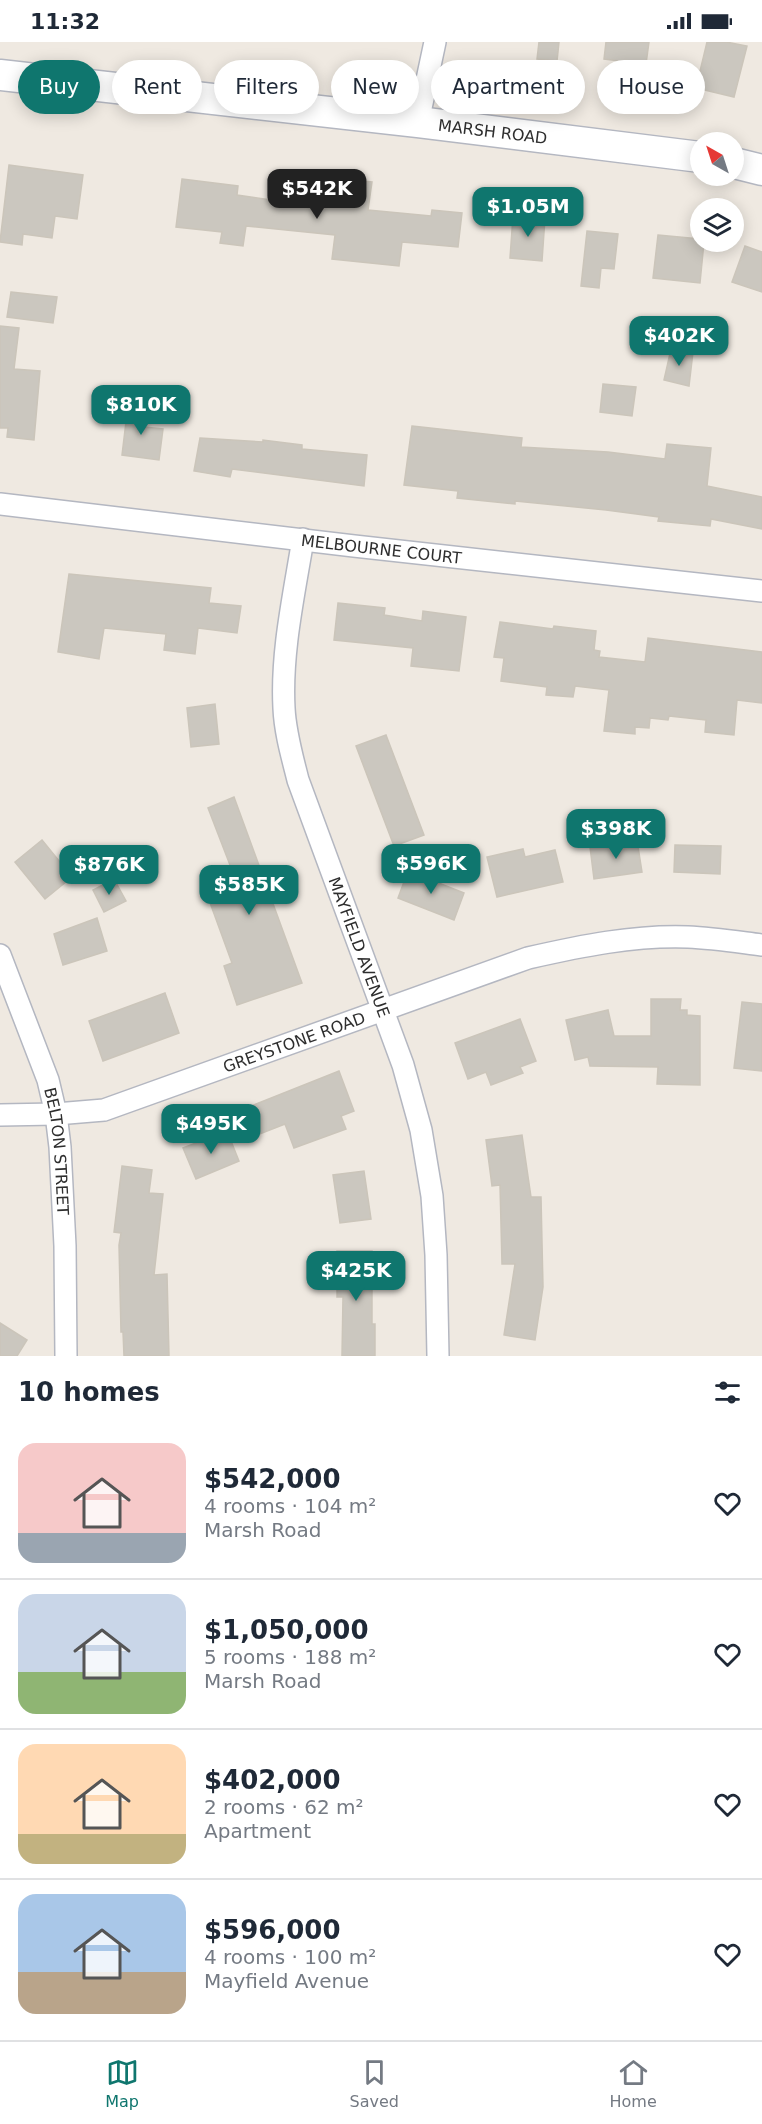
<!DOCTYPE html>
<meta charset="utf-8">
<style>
body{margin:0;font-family:"DejaVu Sans",sans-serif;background:#f2f2f3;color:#1f2937;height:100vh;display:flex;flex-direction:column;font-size:22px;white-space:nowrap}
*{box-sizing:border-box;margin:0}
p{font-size:20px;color:#747a83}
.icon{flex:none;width:33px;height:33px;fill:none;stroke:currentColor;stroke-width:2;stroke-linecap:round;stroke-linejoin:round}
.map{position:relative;height:1314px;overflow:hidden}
.details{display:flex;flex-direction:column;background:#fff;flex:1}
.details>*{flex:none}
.hud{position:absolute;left:18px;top:18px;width:726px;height:54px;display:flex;gap:12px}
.needle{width:39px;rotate:321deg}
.fabs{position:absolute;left:690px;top:90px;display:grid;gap:12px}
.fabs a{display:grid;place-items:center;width:54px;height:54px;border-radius:50%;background:#fff;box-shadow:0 3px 15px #0003;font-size:30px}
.price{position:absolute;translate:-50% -51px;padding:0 14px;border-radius:12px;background:#0f766e;color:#fff;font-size:20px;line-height:39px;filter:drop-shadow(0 2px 3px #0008)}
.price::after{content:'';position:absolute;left:50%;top:36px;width:18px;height:14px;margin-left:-9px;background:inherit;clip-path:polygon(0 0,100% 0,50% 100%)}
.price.selected{background:#222;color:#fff}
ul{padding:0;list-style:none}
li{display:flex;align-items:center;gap:18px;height:150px;padding:0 18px}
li+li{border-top:2px solid #e0e1e3}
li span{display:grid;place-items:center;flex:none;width:168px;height:120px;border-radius:18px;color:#555}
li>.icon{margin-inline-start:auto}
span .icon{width:72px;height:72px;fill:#fffc;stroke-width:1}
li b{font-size:26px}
h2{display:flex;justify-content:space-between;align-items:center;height:72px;padding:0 18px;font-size:26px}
.chip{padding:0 21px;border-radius:27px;background:#fff;box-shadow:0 3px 15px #0003;font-size:21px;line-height:54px}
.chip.selected{background:#0f766e;color:#fff}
.status{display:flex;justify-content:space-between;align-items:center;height:42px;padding:0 30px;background:#fff;direction:ltr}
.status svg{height:16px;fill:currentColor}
.dock{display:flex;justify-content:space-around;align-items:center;height:84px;border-top:2px solid #e0e1e3;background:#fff;font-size:16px;color:#747a83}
.dock a{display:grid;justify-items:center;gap:3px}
.dock .selected{color:#0f766e}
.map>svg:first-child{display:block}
.building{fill:#cbc7bf;stroke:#cbc5ba;stroke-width:1.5}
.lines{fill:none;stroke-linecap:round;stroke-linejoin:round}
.street-casing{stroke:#b4b7c1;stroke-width:24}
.secondary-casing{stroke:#b4b7c1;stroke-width:33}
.street{stroke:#fff;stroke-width:21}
.secondary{stroke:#fff;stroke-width:30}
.labels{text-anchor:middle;stroke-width:4.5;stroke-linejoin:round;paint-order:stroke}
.street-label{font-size:16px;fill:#2e2e2e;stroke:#fff}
</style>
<div class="status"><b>11:32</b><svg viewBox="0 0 49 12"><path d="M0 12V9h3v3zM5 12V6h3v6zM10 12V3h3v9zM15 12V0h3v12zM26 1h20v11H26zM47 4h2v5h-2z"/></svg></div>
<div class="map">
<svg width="762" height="1314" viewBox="0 0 762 1314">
<rect width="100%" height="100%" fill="#efe9e1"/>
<g class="building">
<path d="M539 0H559L557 19 537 17Z"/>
<path d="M606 0H649L646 22 604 17Z"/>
<path d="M707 0H726L747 4 734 55 696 46Z"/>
<path d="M9 123 83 133 77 177 55 174 52 196 23 192 22 203 0 200Z"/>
<path d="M182 137 238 144 237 153 278 159 279 151 338 157 341 137 372 140 368 168 431 174 432 168 462 171 458 205 402 200 399 224 332 217 335 193 246 184 243 204 220 201 222 190 176 185Z"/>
<path d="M513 174 545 176 542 219 510 216Z"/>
<path d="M587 189 618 192 614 227 601 226 599 246 581 244Z"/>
<path d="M658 193 700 197V200H704L700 241 653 236Z"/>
<path d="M745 204 762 210V250L732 240Z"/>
<path d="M11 250 57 255 53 281 7 275Z"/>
<path d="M0 284 19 286 14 327 40 329 34 398 7 395 8 386H0Z"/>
<path d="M671 307 693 310 689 344 664 338Z"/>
<path d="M603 342 636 345 632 374 600 370Z"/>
<path d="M128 363 146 365 144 385 163 387 159 418 122 413Z"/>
<path d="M412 384 522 396 521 405 608 410 665 417 667 402 711 406 707 444 762 455V487L711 477 710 484 658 479 659 475 606 468 515 459V462L457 456 458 449 404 443Z"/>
<path d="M200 396 263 400V398L302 403V407L367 413 364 444 232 427 230 435 194 429Z"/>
<path d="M69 532 211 546 209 561 241 564 237 591 198 586 195 612 164 608 166 592 104 586 99 617 58 610Z"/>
<path d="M338 561 385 566 384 573 422 579 423 569 466 575 459 629 411 624 413 606 334 598Z"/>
<path d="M500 580 553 587 554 584 596 589 594 608 600 609 599 615 645 620 648 596 762 610V661L737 658 734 693 705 690 706 678 669 674 668 678 650 676 649 686 635 685V692L604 689 609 648 575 644 573 655 546 653 547 645 501 639 504 616 494 615Z"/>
<path d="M215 662 219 702 191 705 187 666Z"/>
<path d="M386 693 424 793 394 804 356 704Z"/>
<path d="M234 755 302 941 237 963 224 924 232 921 205 847 235 836 208 766Z"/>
<path d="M42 798 72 835 45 857 15 820Z"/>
<path d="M637 798 642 830 594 837 590 805Z"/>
<path d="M675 803 721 804 720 832 674 830Z"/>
<path d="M523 807 525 815 555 808 563 840 497 855 487 815Z"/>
<path d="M408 829 464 851 454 878 398 856Z"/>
<path d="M114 837 126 859 104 870 93 848Z"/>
<path d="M97 876 107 909 63 923 54 892Z"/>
<path d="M165 951 179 991 103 1019 89 979Z"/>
<path d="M651 957H681L680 968H687V973L700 974V1043L657 1042 658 1025 590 1024 588 1015 575 1018 566 978 608 968 614 994H651Z"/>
<path d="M742 960 762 962V1029L734 1026Z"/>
<path d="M520 977 536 1019 520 1025 523 1031 491 1043 486 1030 468 1037 455 1001Z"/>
<path d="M339 1029 354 1069 341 1074 346 1087 294 1106 285 1082 247 1097 236 1070Z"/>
<path d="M227 1089 239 1119 196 1137 183 1106Z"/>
<path d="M522 1093 531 1155H541L543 1245 535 1298 504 1293 515 1222H502L500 1143 492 1144 486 1098Z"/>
<path d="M122 1124 152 1128 149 1151 163 1152 154 1233 167 1232 169 1314H124L123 1290H121L119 1203 121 1191 114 1190Z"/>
<path d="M364 1129 371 1177 340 1181 333 1133Z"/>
<path d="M337 1209H372V1282H375V1314H342L343 1255H337Z"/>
<path d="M0 1281 27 1298 17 1314H0Z"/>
</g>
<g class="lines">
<defs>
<g id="street">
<path d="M418 80 435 0"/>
<path id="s1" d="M0 462 354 504 762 549"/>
<path id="s2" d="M303 497C294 553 281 610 284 666 285 690 292 714 298 738L403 1023 421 1088 432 1154 436 1213 438 1314"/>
<path id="s3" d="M0 913 48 1038 56 1072 60 1105 65 1204 66 1314"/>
<path id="s4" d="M0 1073 56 1072 104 1068 528 916C581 904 634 893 688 895 713 896 738 900 762 903"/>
</g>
<g id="secondary">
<path id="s5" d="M0 33 418 80 700 115"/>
<path d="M734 121 762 128"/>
</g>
</defs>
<use href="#street" class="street-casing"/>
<use href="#secondary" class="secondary-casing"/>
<use href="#street" class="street"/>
<use href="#secondary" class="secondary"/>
</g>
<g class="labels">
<g class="street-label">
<text dy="6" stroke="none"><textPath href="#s5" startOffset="496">MARSH ROAD</textPath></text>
<text dy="6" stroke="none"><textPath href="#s1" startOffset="384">MELBOURNE COURT</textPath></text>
<text dy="6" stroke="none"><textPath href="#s2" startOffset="422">MAYFIELD AVENUE</textPath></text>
<text dy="6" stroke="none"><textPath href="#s4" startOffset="306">GREYSTONE ROAD</textPath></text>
<text dy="6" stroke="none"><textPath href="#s3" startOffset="206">BELTON STREET</textPath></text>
</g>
</g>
</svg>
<div class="fabs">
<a><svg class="needle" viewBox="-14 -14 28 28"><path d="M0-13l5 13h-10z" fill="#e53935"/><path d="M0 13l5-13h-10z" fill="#747a83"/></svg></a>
<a><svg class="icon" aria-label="layers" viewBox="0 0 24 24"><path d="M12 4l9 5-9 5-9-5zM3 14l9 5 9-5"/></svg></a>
</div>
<b class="price selected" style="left:317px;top:178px">$542K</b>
<b class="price" style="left:528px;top:196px">$1.05M</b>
<b class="price" style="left:679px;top:325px">$402K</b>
<b class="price" style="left:141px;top:394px">$810K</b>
<b class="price" style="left:616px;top:818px">$398K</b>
<b class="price" style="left:431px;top:853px">$596K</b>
<b class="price" style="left:109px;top:854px">$876K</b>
<b class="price" style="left:249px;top:874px">$585K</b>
<b class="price" style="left:211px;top:1113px">$495K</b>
<b class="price" style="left:356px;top:1260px">$425K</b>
<div class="hud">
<a class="chip selected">Buy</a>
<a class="chip">Rent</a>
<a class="chip">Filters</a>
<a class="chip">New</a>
<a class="chip">Apartment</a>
<a class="chip">House</a>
</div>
</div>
<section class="details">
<h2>10 homes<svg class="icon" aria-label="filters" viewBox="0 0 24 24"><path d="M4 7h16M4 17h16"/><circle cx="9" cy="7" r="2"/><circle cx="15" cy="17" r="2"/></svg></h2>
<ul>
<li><span style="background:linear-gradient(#f6c9c9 75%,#9aa5b1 0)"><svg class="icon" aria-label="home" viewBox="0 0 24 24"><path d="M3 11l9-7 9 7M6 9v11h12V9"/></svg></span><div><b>$542,000</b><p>4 rooms · 104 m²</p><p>Marsh Road</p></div><svg class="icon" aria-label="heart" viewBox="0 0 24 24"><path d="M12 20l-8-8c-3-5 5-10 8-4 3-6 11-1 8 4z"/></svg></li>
<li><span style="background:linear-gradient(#c9d6e8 65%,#8fb573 0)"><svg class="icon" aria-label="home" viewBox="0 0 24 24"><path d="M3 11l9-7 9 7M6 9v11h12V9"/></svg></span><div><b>$1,050,000</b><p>5 rooms · 188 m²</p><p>Marsh Road</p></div><svg class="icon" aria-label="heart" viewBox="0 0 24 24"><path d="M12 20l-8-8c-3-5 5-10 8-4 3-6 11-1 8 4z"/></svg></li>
<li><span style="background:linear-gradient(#ffd9b3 75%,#c2b280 0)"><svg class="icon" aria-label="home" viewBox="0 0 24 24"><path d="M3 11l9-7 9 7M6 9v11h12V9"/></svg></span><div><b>$402,000</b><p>2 rooms · 62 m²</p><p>Apartment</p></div><svg class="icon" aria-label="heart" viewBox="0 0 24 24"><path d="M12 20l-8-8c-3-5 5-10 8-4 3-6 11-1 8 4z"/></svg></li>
<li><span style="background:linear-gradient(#a9c7e8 65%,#b9a48a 0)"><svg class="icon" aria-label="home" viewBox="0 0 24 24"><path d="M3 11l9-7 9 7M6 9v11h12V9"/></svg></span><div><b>$596,000</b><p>4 rooms · 100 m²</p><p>Mayfield Avenue</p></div><svg class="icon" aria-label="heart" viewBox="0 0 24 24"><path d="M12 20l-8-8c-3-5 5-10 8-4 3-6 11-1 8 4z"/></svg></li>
</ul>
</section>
<nav class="dock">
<a class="selected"><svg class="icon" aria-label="map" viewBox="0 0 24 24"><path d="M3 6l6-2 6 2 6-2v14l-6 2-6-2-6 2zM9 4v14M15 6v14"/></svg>Map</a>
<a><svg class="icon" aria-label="saved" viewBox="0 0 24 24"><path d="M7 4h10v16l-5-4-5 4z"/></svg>Saved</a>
<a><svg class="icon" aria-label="home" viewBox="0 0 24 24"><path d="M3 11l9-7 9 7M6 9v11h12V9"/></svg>Home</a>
</nav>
